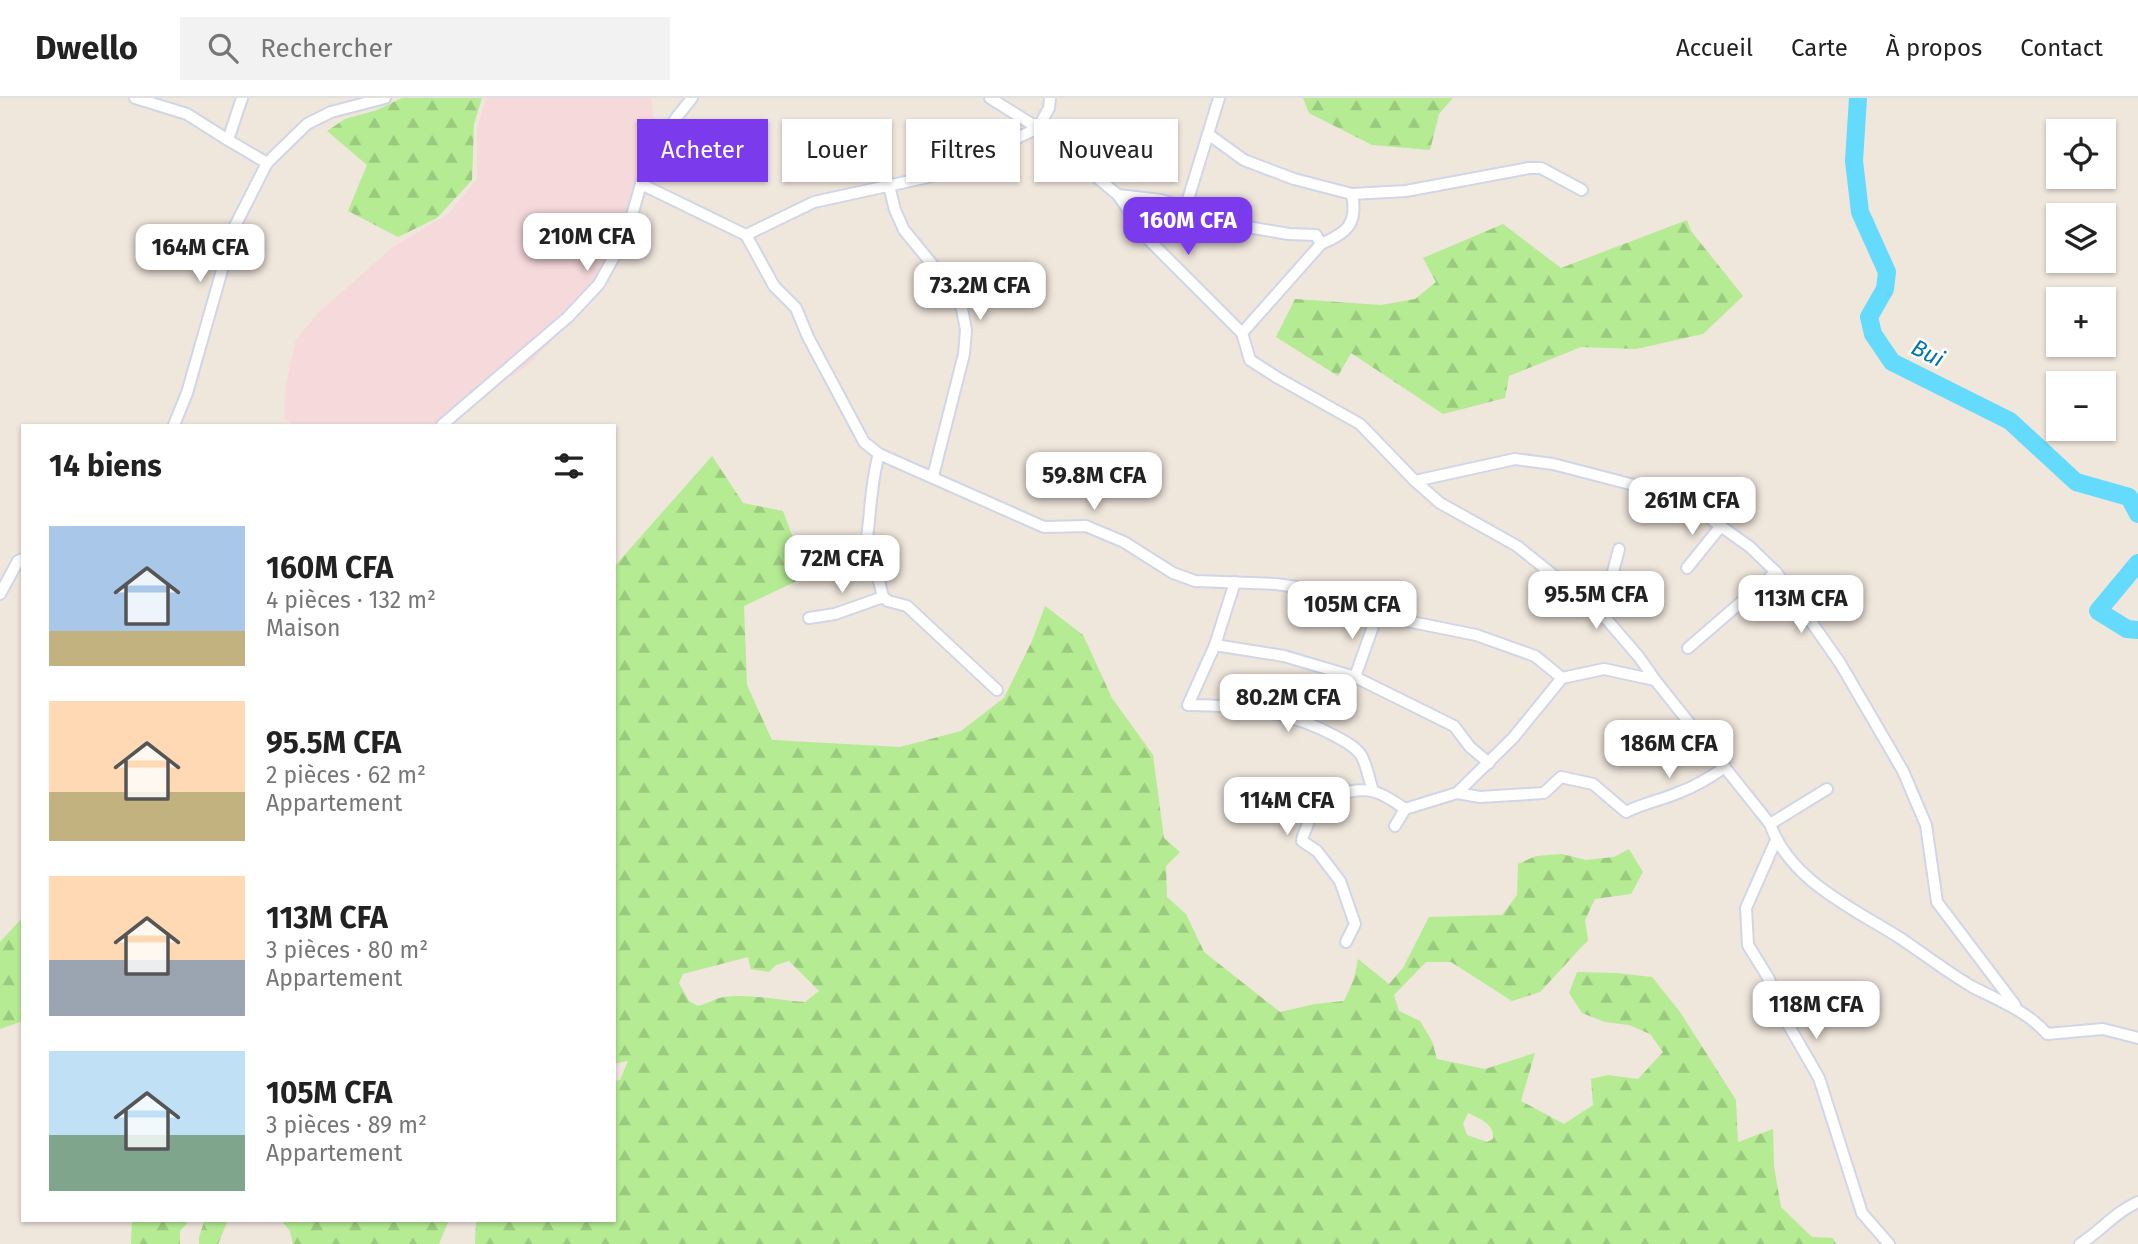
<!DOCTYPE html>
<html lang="fr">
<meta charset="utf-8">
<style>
body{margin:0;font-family:"Fira Sans",sans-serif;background:#f2f2f2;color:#222;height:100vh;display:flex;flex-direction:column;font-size:26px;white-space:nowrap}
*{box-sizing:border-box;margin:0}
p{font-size:23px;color:#767676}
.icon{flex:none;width:38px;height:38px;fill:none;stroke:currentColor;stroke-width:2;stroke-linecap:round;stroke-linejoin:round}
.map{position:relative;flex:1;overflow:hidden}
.details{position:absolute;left:21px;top:326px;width:595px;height:798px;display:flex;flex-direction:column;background:#fff;border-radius:0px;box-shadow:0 2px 5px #0004}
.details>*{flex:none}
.top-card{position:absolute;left:637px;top:21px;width:665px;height:63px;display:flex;gap:14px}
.tools{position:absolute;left:2046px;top:21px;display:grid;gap:14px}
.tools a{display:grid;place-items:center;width:70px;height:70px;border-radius:0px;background:#fff;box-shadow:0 2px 5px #0004;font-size:35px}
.price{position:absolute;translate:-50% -60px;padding:0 16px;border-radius:14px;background:#fff;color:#222;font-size:23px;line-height:46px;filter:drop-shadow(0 2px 4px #0008)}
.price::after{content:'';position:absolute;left:50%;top:42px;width:21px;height:16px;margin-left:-10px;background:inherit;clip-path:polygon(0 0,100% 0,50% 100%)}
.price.current{background:#7c3aed;color:#fff}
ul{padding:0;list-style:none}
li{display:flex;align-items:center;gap:21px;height:175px;padding:0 28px}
li span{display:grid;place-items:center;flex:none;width:196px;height:140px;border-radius:0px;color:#555}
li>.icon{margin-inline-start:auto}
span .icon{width:84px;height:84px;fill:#fffc;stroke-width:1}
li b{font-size:30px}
h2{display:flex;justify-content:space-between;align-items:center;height:84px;padding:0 28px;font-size:30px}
.pill{padding:0 24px;border-radius:0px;background:#fff;box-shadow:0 2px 5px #0004;font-size:24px;line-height:63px}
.pill.current{background:#7c3aed;color:#fff}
header{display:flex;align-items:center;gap:42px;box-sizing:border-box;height:98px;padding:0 35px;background:#fff;border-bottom:2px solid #e0e0e0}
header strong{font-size:33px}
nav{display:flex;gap:38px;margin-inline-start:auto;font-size:24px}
.search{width:490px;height:63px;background:#f2f2f2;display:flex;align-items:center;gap:18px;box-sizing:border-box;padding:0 24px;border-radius:0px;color:#767676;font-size:26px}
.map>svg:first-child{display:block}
.medical{fill:#f6d9db}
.forest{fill:url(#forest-firs);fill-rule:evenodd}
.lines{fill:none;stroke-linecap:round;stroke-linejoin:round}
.river{stroke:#64dafc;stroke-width:18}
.minor-casing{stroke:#d1d6e6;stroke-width:14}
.minor{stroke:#fff;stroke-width:10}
.labels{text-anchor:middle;stroke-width:5;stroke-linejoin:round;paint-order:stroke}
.water-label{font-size:23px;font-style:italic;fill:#0077ab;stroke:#fff}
</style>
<header>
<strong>Dwello</strong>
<div class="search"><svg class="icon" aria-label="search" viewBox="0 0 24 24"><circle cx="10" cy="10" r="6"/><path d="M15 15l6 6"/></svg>Rechercher</div>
<nav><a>Accueil</a><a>Carte</a><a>À propos</a><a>Contact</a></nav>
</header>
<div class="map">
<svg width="2138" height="1146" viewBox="0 0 2138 1146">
<defs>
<pattern id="forest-firs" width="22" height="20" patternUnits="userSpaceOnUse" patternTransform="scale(1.75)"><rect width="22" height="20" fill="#b4eb93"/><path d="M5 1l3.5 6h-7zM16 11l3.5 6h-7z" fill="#9bca7f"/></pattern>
</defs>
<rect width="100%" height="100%" fill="#efe6dc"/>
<path class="medical" d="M486 0H651L656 36 630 130 602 192 527 268 436 327H293L284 320 286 286 296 242 317 216 393 149 449 115 477 81V31Z"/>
<g class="forest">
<path d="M402 0H482L474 26 472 82 437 120 398 139 348 113 367 67 327 33 345 21 377 12Z"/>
<path d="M1303 0H1453L1439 16 1430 52 1372 47 1309 15Z"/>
<path d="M1687 122 1691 133 1743 198 1703 236 1636 251 1581 249 1509 278 1505 300 1443 316 1351 255 1338 278 1276 239 1295 201 1381 207 1415 201 1436 184 1423 160 1503 126 1561 170Z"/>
<path d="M712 358 743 405 783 413 807 478 744 508 747 587 772 642 900 649 961 633 1004 600 1032 543 1045 508 1083 537 1112 600 1153 657 1164 740 1180 754 1166 768 1167 799 1186 816 1204 854 1280 914 1315 906 1344 903 1354 881 1358 861 1389 886 1403 870 1429 819 1502 817 1517 797 1518 766 1536 758 1562 756 1586 762 1614 759 1629 751 1643 774 1631 796 1595 801 1585 822 1588 842 1540 894 1512 903 1451 864H1426L1394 897 1399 913 1420 923 1432 943 1437 961 1485 971 1535 955 1521 1003 1564 1026 1593 1007 1591 981 1608 977 1638 981 1663 954 1650 936 1629 927 1605 924 1582 915 1569 895 1577 874 1616 875 1652 879 1680 914 1736 1002 1738 1044 1773 1031 1774 1068 1781 1109 1812 1139 1833 1140 1836 1146H475L476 1122H614V983L620 982 628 963 614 966V469ZM748 859 751 871 769 874 776 867 789 863 819 893 805 904C780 903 749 895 725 899 715 900 707 906 698 908L689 903 679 885 683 876ZM1468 1015C1480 1021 1495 1026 1493 1041L1487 1044 1467 1037 1463 1026Z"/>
<path d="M23 819V923L0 931V844Z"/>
<path d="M132 1122H190L180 1133V1146H131Z"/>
<path d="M202 1122H228L218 1146H199V1139L204 1124Z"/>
<path d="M281 1122H449L439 1146H293L290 1133Z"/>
</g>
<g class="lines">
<g class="river">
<path d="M1858 0 1854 63 1860 114 1887 174 1885 191 1869 219 1873 236 1892 264 2010 323 2076 384 2129 399 2138 416"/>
<path d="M2138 465 2098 513 2127 531 2138 532"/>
</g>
<defs>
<g id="minor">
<path d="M135 0 187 16 228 42"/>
<path d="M242 0 228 42 267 65"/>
<path d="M990 0 1038 30 1118 97 1161 102 1241 128 1289 136 1316 137 1321 146 1242 235 1250 262 1278 280 1360 326 1415 383 1440 405 1517 448 1602 516 1639 559 1655 582 1770 726C1790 783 1853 810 1900 840 1924 856 1947 874 1971 888 1999 903 2026 912 2047 936L2103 931 2138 940"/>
<path d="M1208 36 1244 62 1294 81 1352 96 1406 93 1529 70H1541L1582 92"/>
<path d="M641 86 746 137 774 188 796 210 808 239 864 344 879 356 1044 429 1086 428 1124 444 1173 475 1195 483 1276 486 1318 492 1377 517 1476 537 1535 558 1562 580 1604 571 1655 582"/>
<path d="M889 88 895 112 904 132 954 193 962 211 966 232 964 256 933 378"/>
<path d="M1118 97 1149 142 1242 235"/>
<path d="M1186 108 1219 0"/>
<path d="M746 137 814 104 942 76 1038 30 1049 10 1050 0"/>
<path d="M1321 146C1347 135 1358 126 1352 96"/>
<path d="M174 327 187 295 234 130 267 65 307 26 331 14 385 0"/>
<path d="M442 327 568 219 599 186 627 135 641 86 655 56 676 20 692 0"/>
<path d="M879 356C870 387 871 415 866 447L878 467V479L883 499 888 503 907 508 997 592"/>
<path d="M1415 383 1515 361 1553 366 1680 399 1750 449 1776 474 1840 565 1903 673 1926 727 1937 804 2015 907"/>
<path d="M1687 470 1721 428"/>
<path d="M1235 484 1215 547 1188 607C1238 607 1291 613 1335 638 1344 643 1355 648 1361 657 1367 667 1369 682 1373 693"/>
<path d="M0 496 18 463 23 461"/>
<path d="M1602 516 1619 451"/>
<path d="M809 520 835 516 883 499"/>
<path d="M1215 547 1284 558 1355 579 1454 628 1470 649 1489 665"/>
<path d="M1688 550 1776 474"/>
<path d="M1355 579 1377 517"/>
<path d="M1457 695 1480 699 1544 695 1561 679 1593 686 1626 714C1644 705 1662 702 1680 694 1696 688 1711 679 1725 669"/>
<path d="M1770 726 1827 691"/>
<path d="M1395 728 1405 711 1457 695 1513 640 1562 580"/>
<path d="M1776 742 1746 810 1748 847 1769 881 1777 907 1819 980 1862 1115 1889 1146"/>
<path d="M1346 844 1355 826 1340 783 1317 753 1302 743C1303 734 1309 728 1309 720 1322 700 1352 688 1375 694 1386 697 1396 705 1405 711"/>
<path d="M2080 1146C2101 1133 2115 1114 2138 1104"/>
</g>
</defs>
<use href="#minor" class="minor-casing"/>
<use href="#minor" class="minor"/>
</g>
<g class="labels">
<g class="water-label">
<text transform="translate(1928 255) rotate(27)" y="8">Bui</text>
</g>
</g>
</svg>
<div class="tools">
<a><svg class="icon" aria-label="locate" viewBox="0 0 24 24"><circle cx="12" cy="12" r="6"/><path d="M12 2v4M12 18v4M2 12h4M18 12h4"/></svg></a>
<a><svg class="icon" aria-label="layers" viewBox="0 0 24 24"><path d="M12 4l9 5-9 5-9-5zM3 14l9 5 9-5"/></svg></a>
<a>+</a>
<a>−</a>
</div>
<b class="price current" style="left:1188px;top:159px">160M CFA</b>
<b class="price" style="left:587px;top:175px">210M CFA</b>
<b class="price" style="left:200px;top:186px">164M CFA</b>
<b class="price" style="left:980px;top:224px">73.2M CFA</b>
<b class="price" style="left:1094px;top:414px">59.8M CFA</b>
<b class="price" style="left:1692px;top:439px">261M CFA</b>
<b class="price" style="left:842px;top:497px">72M CFA</b>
<b class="price" style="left:1596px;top:533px">95.5M CFA</b>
<b class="price" style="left:1801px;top:537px">113M CFA</b>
<b class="price" style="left:1352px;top:543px">105M CFA</b>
<b class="price" style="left:1288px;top:636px">80.2M CFA</b>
<b class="price" style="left:1669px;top:682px">186M CFA</b>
<b class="price" style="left:1287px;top:739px">114M CFA</b>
<b class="price" style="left:1816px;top:943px">118M CFA</b>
<div class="top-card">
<a class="pill current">Acheter</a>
<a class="pill">Louer</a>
<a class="pill">Filtres</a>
<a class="pill">Nouveau</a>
</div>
<section class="details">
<h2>14 biens<svg class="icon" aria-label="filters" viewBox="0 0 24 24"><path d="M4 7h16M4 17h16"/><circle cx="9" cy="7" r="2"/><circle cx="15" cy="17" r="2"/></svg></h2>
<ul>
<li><span style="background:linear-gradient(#a9c7e8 75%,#c2b280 0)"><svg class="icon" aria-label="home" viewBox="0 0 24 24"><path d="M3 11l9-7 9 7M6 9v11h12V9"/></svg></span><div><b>160M CFA</b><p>4 pièces · 132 m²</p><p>Maison</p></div></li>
<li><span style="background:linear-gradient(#ffd9b3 65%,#c2b280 0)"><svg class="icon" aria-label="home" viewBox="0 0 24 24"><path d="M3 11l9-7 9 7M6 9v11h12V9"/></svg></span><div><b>95.5M CFA</b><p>2 pièces · 62 m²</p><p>Appartement</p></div></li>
<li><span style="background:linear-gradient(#ffd9b3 60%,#9aa5b1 0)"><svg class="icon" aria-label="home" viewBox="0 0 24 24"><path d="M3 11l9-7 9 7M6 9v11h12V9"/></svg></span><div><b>113M CFA</b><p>3 pièces · 80 m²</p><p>Appartement</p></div></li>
<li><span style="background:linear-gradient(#bfe0f5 60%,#7fa58c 0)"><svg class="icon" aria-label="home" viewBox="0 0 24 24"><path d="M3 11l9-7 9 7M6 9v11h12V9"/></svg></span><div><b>105M CFA</b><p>3 pièces · 89 m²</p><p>Appartement</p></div></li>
</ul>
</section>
</div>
